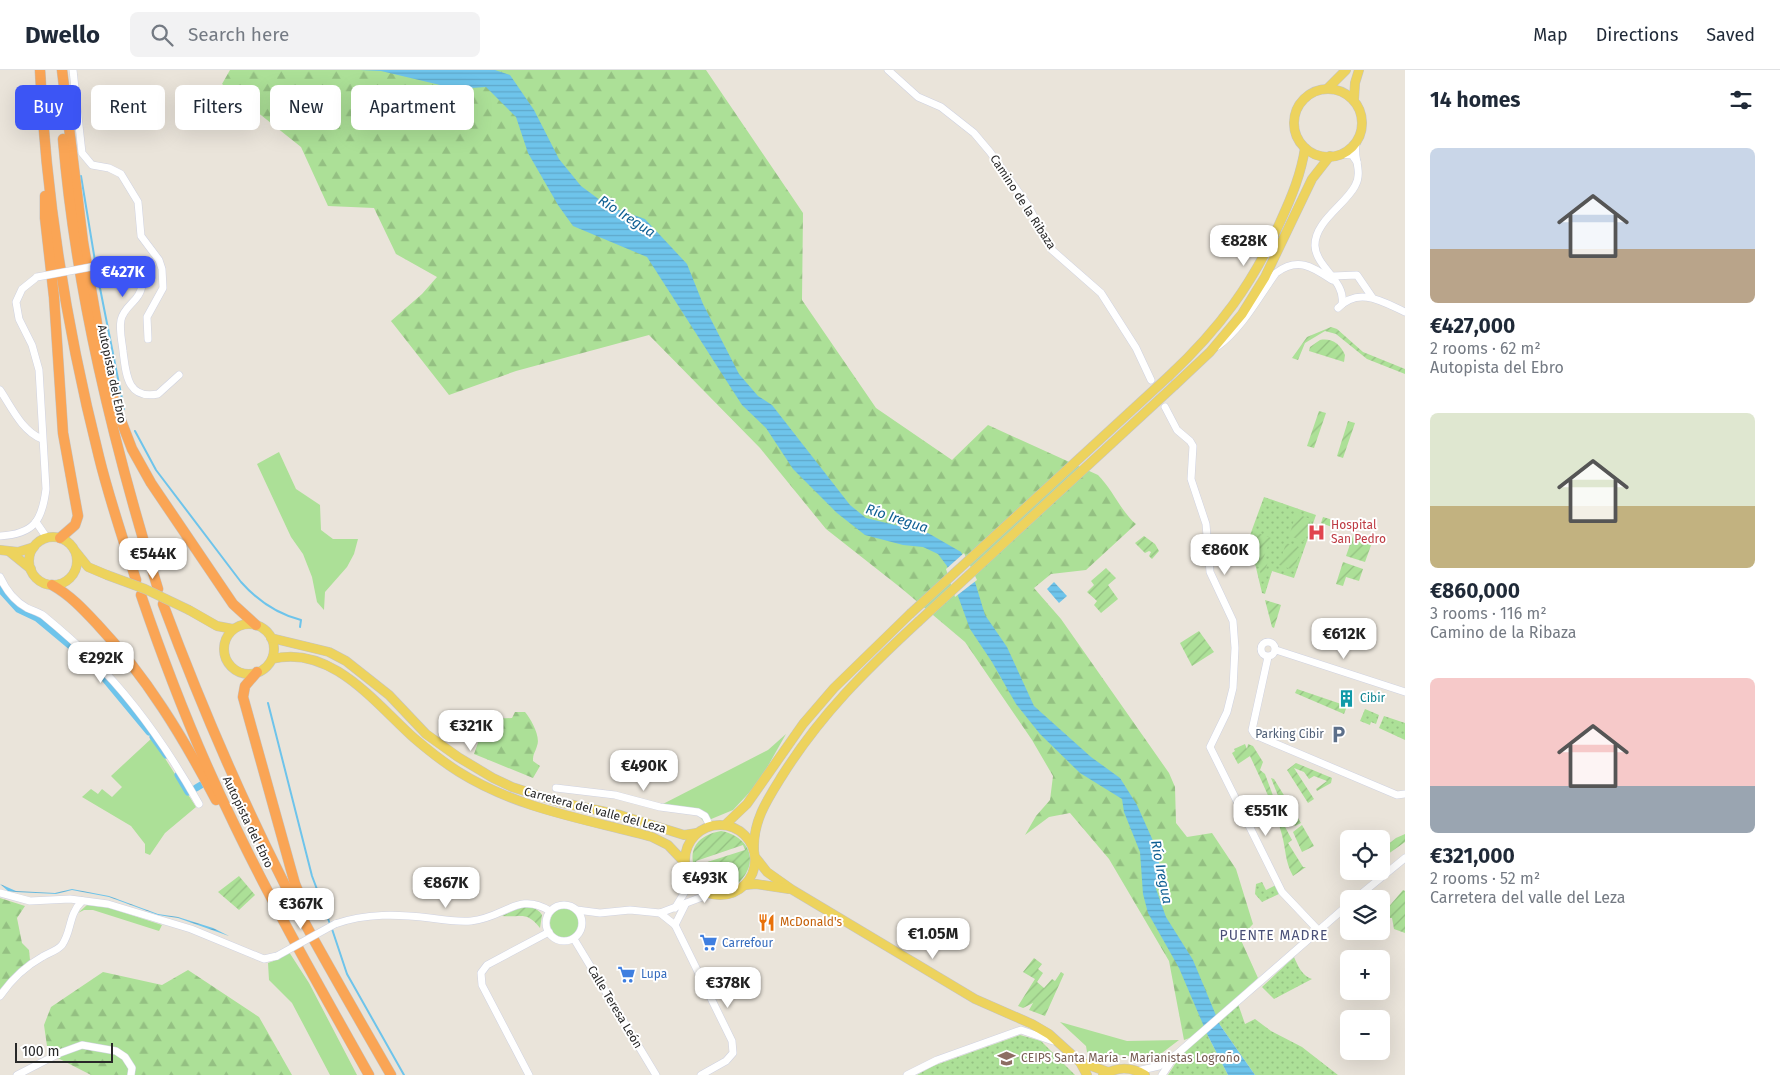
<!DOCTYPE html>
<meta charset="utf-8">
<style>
body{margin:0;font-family:"Fira Sans",sans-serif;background:#f2f2f3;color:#1f2937;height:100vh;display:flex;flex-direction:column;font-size:19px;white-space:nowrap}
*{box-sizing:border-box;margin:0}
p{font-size:16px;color:#747a83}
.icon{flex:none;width:28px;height:28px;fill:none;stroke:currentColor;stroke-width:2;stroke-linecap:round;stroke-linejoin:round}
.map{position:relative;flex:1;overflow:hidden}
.side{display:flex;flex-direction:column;background:#fff;width:375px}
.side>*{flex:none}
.top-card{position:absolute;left:15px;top:15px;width:475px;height:45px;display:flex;gap:10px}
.fabs{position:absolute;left:1340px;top:760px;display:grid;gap:10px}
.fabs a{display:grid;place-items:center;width:50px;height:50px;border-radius:8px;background:#fff;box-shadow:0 5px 20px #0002;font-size:25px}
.scale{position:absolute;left:15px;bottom:12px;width:98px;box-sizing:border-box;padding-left:5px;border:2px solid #282828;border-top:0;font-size:14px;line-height:18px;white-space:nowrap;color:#282828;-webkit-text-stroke:4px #fff;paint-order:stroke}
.price{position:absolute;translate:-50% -42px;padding:0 11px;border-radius:10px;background:#fff;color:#222;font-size:16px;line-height:32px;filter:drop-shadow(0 1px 2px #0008)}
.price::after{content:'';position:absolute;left:50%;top:30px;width:15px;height:11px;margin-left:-8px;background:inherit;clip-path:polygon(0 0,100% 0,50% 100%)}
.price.selected{background:#3c55f5;color:#fff}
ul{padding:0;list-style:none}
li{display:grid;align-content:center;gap:10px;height:265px;padding:0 25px}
li span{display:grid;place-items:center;height:155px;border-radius:8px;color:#555}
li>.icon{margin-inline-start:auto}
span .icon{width:90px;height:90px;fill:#fffc;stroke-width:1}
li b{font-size:21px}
h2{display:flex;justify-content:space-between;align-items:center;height:60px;padding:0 25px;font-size:21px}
.chip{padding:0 18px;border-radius:8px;background:#fff;box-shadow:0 5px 20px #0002;font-size:18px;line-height:45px}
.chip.selected{background:#3c55f5;color:#fff}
header{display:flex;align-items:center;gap:30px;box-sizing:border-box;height:70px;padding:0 25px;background:#fff;border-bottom:1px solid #e0e1e3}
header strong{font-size:24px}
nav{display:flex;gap:28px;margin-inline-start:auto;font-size:18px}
.search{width:350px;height:45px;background:#f2f2f3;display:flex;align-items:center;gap:12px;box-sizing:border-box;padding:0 18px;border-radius:8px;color:#747a83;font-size:19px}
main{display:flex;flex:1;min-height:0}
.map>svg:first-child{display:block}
.grass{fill:#ace097}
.forest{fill:url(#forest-firs)}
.park{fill:url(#park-dots)}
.garden{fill:url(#garden-furrows);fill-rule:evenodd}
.water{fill:url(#water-rules)}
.pier{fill:#eae4da}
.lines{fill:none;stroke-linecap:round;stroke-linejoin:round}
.stream{stroke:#6ec4eb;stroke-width:2}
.canal{stroke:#6ec4eb;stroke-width:7}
.minor-casing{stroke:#cfd2e1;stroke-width:8}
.major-casing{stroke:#c3c3c3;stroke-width:10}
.highway-casing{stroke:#c3c3c3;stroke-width:11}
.minor{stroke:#fff;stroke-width:7}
.major{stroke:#edd35d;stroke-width:9}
.highway{stroke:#faa555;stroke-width:10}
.minor-bridge-casing{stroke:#cfd2e1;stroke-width:8;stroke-linecap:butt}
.major-bridge-casing{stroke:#c3c3c3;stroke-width:10;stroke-linecap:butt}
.minor-bridge{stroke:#fff;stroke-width:7}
.major-bridge{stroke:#edd35d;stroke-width:9}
.labels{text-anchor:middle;stroke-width:4;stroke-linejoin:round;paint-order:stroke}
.street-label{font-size:12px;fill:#282828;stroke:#fff}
.health-label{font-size:12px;fill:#be3a42;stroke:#fff;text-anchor:start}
.culture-label{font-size:12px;fill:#0d838f;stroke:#fff;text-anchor:start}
.service-label{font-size:12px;fill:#4e5e75;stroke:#fff;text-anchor:end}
.food-label{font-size:12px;fill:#c56008;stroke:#fff;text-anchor:start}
.shop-label{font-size:12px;fill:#366cbe;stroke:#fff;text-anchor:start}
.education-label{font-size:12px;fill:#785e54;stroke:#fff;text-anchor:start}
.water-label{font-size:14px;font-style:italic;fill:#106094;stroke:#fff}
.neighbourhood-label{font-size:14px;letter-spacing:1px;fill:#4a5077;stroke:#fff}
</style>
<header>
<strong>Dwello</strong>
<div class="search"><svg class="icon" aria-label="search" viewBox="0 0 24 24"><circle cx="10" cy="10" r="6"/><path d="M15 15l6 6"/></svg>Search here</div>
<nav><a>Map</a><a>Directions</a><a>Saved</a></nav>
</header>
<main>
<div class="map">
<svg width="1405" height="1005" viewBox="0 0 1405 1005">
<defs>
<pattern id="forest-firs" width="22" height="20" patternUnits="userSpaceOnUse" patternTransform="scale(1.25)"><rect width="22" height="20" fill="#ace097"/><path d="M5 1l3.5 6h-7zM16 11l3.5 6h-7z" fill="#94c082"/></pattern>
<pattern id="park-dots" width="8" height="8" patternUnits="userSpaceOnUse" patternTransform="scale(1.25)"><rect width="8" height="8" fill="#ace097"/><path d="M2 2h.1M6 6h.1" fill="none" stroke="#94c082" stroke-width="1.8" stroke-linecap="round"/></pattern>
<pattern id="garden-furrows" width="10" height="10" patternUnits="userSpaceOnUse" patternTransform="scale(1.25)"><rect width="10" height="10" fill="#ace097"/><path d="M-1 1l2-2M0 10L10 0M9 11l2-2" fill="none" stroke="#94c082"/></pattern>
<pattern id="water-rules" width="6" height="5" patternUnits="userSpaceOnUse" patternTransform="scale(1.25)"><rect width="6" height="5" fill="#6ec4eb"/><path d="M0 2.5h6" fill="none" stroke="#5fa8ca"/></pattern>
</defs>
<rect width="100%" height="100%" fill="#eae4da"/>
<g class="grass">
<path d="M279 382 296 419 320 435 321 460 333 469H358L354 484 347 497 325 522 324 540 317 532 312 507 303 484 291 467 257 394Z"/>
<path d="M786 664 760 710 747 725 733 740 704 752 696 743 661 735 768 680Z"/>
<path d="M152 668 196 737 165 763 150 785 145 783V774L131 756 82 727 91 719 98 724 102 719 112 727 122 717 111 706Z"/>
<path d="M87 835 110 838 162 855 159 861 93 840H84L78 843Z"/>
<circle cx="565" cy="853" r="15"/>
<path d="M289 882 309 913 357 1005H330L292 933 269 910 268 893 279 889Z"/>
<path d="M1060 952 1127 971 1179 970 1154 989 1120 985 1103 989 1087 982 1086 976Z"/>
</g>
<g class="forest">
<path d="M230 0H706L803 143 802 230 876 338 952 390 988 355 1098 405C1113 420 1122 443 1136 454L1086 500 1051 504 1034 518 1061 549 1169 703 1175 717 1176 753 1187 767 1212 763 1236 799 1253 854 1240 868 1258 908C1243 921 1200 967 1184 970L1169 891 1109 789 1070 743 1049 747 1025 765 1036 746 1050 730 1053 706 1032 670 965 572 901 518 826 459 760 378 649 265 516 301 449 325 391 251 422 224 437 207 396 184 374 138 328 136 301 77 222 14Z"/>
<path d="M515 642H525C531 649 541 667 537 676 535 683 533 683 533 691L540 696 533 708 474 684 479 670 491 649 512 648Z"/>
<path d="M0 828 25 836 17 848 22 873 29 880 30 890 0 920Z"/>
<path d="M188 900 259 947 292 1005H91L48 983 44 955 51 937 103 902 162 915Z"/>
</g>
<g class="park">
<path d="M1264 427 1316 445 1294 508 1272 501 1265 524 1262 523 1249 468Z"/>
<path d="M1365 639 1379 645 1376 654 1371 652 1370 655 1360 651Z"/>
<path d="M1384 646 1405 653V670L1379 658Z"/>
<path d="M1262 812 1266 820 1276 815 1281 823 1262 832 1255 824 1256 814Z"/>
<path d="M1294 887C1298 896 1302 906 1312 909L1274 929 1262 917Z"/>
<path d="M1236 928 1245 954 1255 949 1271 961 1302 977 1338 1005H1255L1220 955 1208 966 1228 1005H1168L1177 991 1172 985 1203 959 1202 955H1206Z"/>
<path d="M1020 965 1041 971 1075 1005H917L933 996Z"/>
</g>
<g class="garden">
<path d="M1331 257 1337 259 1363 282 1405 299V304L1367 289 1336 264 1325 261 1305 273 1298 290 1292 288 1307 267Z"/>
<path d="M1320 270C1332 268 1340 274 1345 285L1344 292 1309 281 1310 277Z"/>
<path d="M1319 341 1326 343 1314 378 1307 376Z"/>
<path d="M1348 351 1355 353 1343 388 1337 386Z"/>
<path d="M1296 444 1311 449 1304 471 1289 466Z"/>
<path d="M1323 447 1346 454 1343 461 1321 453Z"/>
<path d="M1253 461 1271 468 1263 489 1268 492 1262 509 1251 467Z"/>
<path d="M1354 463 1373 470 1365 492 1346 486Z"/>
<path d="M1144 466 1155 474 1159 481 1152 489 1149 486 1151 482 1149 481 1145 483 1135 473Z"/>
<path d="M1286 473 1301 478 1294 500 1279 495Z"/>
<path d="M1343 492 1363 499 1359 511 1346 507 1343 516 1336 514Z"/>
<path d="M1106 498 1116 508 1108 515 1118 529 1101 543 1094 535 1097 531 1087 522 1094 515 1091 511Z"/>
<path d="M1265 530 1281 535 1274 558 1272 557Z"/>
<path d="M1199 561 1214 582 1192 596 1180 573Z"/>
<path d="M1297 619 1347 636 1344 644 1295 623Z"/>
<path d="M1245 674 1247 679 1248 674 1253 676 1263 692 1260 700 1265 704 1283 753 1292 770 1288 773 1303 797H1306L1293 806C1285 792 1286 780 1282 765 1275 738 1262 712 1250 686L1238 694 1232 683 1235 681 1234 679Z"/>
<path d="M1296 693 1332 708 1331 713 1317 721 1316 719 1327 711 1314 706 1309 709 1304 702 1294 698 1314 729 1308 733 1287 700Z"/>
<path d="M1271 708 1274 709 1301 753 1295 756 1288 745 1286 746Z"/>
<path d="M1302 755 1314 776 1302 782 1293 762Z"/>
<path d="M721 761C742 764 759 784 745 805 715 851 658 772 721 761ZM743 775 745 780 698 795 696 791Z"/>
<path d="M1405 764V772L1381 789V780L1396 768Z"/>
<path d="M239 806 255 825 239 840 218 822Z"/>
<path d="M1403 820 1405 821V863L1394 859 1392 848H1390L1386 840Z"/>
<path d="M521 837C530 837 537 837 542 845L540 858C526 840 521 848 502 846Z"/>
<path d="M1034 888 1042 894 1038 899 1043 903 1037 912 1044 918 1052 909 1055 911 1061 902 1064 904 1045 946 1029 940 1033 933 1023 938 1018 936 1035 909 1023 902Z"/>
</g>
<g class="water">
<path d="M360 0H495L510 5 534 40 559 89 581 116 608 136 645 149 687 194 703 234 739 304 758 326 772 335 850 435 866 448 928 463 961 482 975 512 985 545 1007 577 1034 636 1091 687 1120 708 1137 735 1154 773 1161 800 1156 819 1166 847 1193 890 1220 955 1255 1005H1228L1208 966 1179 898 1148 843 1143 824 1140 782 1124 742 1122 729 1080 703 1040 664 1016 634 992 592 970 559 947 496 938 484 923 477 903 475 865 465 837 443 793 399 766 358 742 335 647 187 573 156 558 135 528 83 516 47 486 17 457 19 381 1Z"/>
<path d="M1054 512 1067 526 1059 533 1047 519Z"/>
<path d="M0 814 16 821 55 823 72 819 109 826 158 844 178 847 213 858 229 866 178 848 158 845 109 827 72 820 56 824 16 822 8 821Z"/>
</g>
<path class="pier" d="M964 483 977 510 955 527 946 499Z"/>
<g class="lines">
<g class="stream">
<path d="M81 106 97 203 124 339"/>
<path d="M135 361 156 400 241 512C257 530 277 544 301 550L300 557"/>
<path d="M268 633 312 806 330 854"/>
<path d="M332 859 347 904 404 1005"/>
</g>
<g class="canal">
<path d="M0 519 18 539 37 548 73 578 105 609 149 662"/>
<path d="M153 667 166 685"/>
<path d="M178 705 188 722"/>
<path d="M196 718 201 715"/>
</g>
<defs>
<g id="minor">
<path d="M73 0 82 83 92 95 109 98 121 104 138 132 141 166 159 190 162 199 163 218 147 247 148 269"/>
<path d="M888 0 918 27 941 37 974 63 990 82 1027 134 1052 180 1101 223 1136 278 1151 310"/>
<path d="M1341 84 1352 85 1357 92"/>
<path d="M107 194H123L133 197 142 214C141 231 124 235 121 250 119 260 122 271 123 281 126 304 127 330 158 324L179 305"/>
<path d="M1333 206 1357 205 1372 227"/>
<path d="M1342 234C1346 211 1316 197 1315 176 1314 152 1345 135 1355 116 1364 100 1351 86 1357 71"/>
<path d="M1338 238C1359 216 1383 232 1405 242"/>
<path d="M1218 276C1243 257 1258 228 1276 203 1297 187 1312 196 1332 210"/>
<path d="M0 320C12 338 22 361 42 369"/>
<path d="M1165 337 1177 360 1190 371 1193 376 1191 409 1206 454 1210 502 1233 551 1235 578 1233 618 1227 642 1210 677 1282 822 1318 860"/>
<path d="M36 452 47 468"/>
<path d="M0 466C34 464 42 451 46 419L39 300 32 275 19 249 16 232 22 219 37 207"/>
<path d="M0 507C6 520 14 531 27 538 33 541 39 542 44 546 61 560 77 574 93 590 136 632 169 681 199 734"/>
<circle cx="1268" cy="579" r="7"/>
<path d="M1276 580 1405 622"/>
<path d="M1268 587 1252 660 1255 665 1397 725 1405 724"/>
<path d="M556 718 615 725 660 737 698 742 705 746 710 756"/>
<path d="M0 823 30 831 70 829 108 834 191 859 264 889 277 886"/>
<path d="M1355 829 1405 788"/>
<circle cx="564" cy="853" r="18"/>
<path d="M675 838 686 820 690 808"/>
<path d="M577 840 600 843 630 840 660 843 710 824"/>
<path d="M660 843 675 855 685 835"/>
<path d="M335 854C366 843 398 844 430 848 444 850 457 852 471 851 505 848 518 821 550 841"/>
<path d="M675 855 732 971 733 983 726 991 701 1005"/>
<path d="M574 869 656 1005"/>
<path d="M0 926C11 910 24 897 42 887 48 883 57 881 62 875 72 861 68 845 82 831"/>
<path d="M1137 1001 1159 996 1177 984 1349 834"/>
<path d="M17 1005 60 983 82 975 116 981 125 987 132 998 131 1005"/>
<path d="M529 1005 482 915 481 903 487 895 549 862"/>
<path d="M907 1005 937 990 1021 960 1053 971"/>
<path d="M1162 1005 1172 990"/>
</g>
<g id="major">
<path d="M1328 18 1346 0"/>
<circle cx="1328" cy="53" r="34"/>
<path d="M1354 30 1355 13 1359 0"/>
<path d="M1169 306C1219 259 1253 214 1281 150 1292 126 1301 104 1305 78"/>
<path d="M1175 315 1210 282 1242 244 1265 207 1312 109 1330 86"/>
<circle cx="53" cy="491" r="24"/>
<path d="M0 480 18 482 34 477"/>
<path d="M10 482 31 499"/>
<path d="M76 482 88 497 107 505"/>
<path d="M189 540 217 556 233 559"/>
<circle cx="249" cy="579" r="25"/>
<path d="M271 568 329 582 346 591 389 625 426 664 458 687 493 708 512 717 559 732 620 745 684 765 697 763"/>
<path d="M272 589C331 574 375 633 414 668 428 680 443 692 459 702 518 739 586 749 652 767L668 775 685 793"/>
<circle cx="720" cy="790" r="35"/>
<path d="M725 755 747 734 803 654 834 618 910 544"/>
<path d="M754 779C753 751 767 730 782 706 821 644 865 601 918 552"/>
<path d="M756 788 767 802 791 819 975 929 1032 954 1049 964 1080 992 1087 1005"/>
<path d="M745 815 756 814 789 819"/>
<path d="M1080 992 1108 1002"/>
<path d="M1103 1005C1117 997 1130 996 1145 1005"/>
</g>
<g id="highway">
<path d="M40 0C46 130 67 260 99 387 109 428 123 469 136 510"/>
<path d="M62 0 83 172 99 265 115 335 132 379 151 413 233 534 256 555"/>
<path d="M63 69C76 223 113 372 158 519"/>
<path d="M45 126V148L54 227 63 363 78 446 75 455 60 468"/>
<path d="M52 515C70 525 83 539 97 554 146 606 183 667 216 730"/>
<path d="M141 525C168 604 198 681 235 756 276 841 323 923 369 1005"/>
<path d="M163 534C206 649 255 762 314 870 339 915 365 960 391 1005"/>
<path d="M257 602 245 616 243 627 295 814 308 845"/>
</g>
</defs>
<use href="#minor" class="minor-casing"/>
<use href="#major" class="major-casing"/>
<use href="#highway" class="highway-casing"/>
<use href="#minor" class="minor"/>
<use href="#major" class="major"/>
<use href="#highway" class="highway"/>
<defs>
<g id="minor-bridge">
<path d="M37 207 107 194"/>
<path d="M277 886 335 854"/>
</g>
<g id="major-bridge">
<path d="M107 505 145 519 189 540"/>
<path d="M910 544 1169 306"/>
<path d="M918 552 1175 315"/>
</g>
</defs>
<use href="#minor-bridge" class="minor-bridge-casing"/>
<use href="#major-bridge" class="major-bridge-casing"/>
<use href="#minor-bridge" class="minor-bridge"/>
<use href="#major-bridge" class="major-bridge"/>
</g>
<defs>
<symbol id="hospital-bare" viewBox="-9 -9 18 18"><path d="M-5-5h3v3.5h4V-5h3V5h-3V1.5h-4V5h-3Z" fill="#e0444e" stroke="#fff" stroke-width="2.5" paint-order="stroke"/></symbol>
<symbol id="building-bare" viewBox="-9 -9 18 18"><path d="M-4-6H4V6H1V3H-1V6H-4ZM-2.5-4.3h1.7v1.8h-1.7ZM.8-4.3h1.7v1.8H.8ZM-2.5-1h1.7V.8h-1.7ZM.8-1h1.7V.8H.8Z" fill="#0f9aa8" stroke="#fff" stroke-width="2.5" paint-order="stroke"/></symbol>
<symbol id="parking-bare" viewBox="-9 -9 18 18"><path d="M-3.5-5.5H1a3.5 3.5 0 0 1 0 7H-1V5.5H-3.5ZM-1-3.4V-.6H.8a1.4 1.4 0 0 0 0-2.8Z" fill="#5c6f8a" stroke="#fff" stroke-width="2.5" paint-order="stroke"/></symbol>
<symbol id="restaurant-bare" viewBox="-9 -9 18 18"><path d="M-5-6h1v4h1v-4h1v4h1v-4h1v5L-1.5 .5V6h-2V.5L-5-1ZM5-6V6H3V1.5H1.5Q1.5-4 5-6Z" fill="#e8710a" stroke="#fff" stroke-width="2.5" paint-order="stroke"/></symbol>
<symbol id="supermarket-bare" viewBox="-9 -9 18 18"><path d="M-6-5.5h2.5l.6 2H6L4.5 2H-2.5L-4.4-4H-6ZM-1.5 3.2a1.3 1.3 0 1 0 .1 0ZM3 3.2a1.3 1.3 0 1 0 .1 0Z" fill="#3f7fe0" stroke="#fff" stroke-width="2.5" paint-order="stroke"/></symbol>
<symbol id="university-bare" viewBox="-9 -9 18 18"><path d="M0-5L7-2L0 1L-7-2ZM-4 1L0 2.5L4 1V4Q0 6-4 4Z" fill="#8d6e63" stroke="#fff" stroke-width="2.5" paint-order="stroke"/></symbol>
</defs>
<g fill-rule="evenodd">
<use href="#hospital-bare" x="1304" y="450" width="25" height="25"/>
<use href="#building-bare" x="1334" y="616" width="25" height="25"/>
<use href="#parking-bare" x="1326" y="652" width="25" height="25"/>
<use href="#restaurant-bare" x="754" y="840" width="25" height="25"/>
<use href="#supermarket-bare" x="696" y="860" width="25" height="25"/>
<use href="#supermarket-bare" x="614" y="892" width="25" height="25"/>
<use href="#university-bare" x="994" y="976" width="25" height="25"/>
</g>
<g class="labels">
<g class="street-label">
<text transform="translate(1023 132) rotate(57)" y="4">Camino de la Ribaza</text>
<text transform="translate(112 304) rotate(78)" y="4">Autopista del Ebro</text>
<text transform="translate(595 740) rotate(15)" y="4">Carretera del valle del Leza</text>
<text transform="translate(248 752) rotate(64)" y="4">Autopista del Ebro</text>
<text transform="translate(615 937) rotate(59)" y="4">Calle Teresa León</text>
</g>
<g class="health-label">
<text x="1331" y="459">Hospital<tspan x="1331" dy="14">San Pedro</tspan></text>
</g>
<g class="culture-label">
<text x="1360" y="632">Cibir</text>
</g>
<g class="service-label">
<text x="1324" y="668">Parking Cibir</text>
</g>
<g class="food-label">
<text x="780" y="856">McDonald's</text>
</g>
<g class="shop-label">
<text x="722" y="877">Carrefour</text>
<text x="641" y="908">Lupa</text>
</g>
<g class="education-label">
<text x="1021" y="992">CEIPS Santa María - Marianistas Logroño</text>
</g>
<g class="water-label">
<text transform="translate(627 146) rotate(33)" y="5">Río Iregua</text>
<text transform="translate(897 448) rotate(18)" y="5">Río Iregua</text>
<text transform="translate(1162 802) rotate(79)" y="5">Río Iregua</text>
</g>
<g class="neighbourhood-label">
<text x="1274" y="870">PUENTE MADRE</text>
</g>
</g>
</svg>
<div class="fabs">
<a><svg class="icon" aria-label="locate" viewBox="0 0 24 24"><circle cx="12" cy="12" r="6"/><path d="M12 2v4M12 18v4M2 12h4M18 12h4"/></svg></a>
<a><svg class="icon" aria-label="layers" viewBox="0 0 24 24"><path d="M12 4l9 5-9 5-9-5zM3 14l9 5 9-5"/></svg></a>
<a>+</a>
<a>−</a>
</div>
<div class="scale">100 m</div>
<b class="price" style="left:1244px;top:197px">€828K</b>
<b class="price selected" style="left:123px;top:228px">€427K</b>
<b class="price" style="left:1225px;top:506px">€860K</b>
<b class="price" style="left:153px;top:510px">€544K</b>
<b class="price" style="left:1344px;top:590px">€612K</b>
<b class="price" style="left:101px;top:614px">€292K</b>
<b class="price" style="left:471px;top:682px">€321K</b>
<b class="price" style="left:644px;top:722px">€490K</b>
<b class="price" style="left:1266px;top:767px">€551K</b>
<b class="price" style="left:705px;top:834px">€493K</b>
<b class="price" style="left:446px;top:839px">€867K</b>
<b class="price" style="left:301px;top:860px">€367K</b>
<b class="price" style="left:933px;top:890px">€1.05M</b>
<b class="price" style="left:728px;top:939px">€378K</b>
<div class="top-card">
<a class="chip selected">Buy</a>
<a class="chip">Rent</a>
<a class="chip">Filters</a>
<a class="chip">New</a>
<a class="chip">Apartment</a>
</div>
</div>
<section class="side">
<h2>14 homes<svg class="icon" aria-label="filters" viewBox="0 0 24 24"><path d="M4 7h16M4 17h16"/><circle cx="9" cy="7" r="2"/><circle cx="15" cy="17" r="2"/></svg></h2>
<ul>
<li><span style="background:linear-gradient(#c9d6e8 65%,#b9a48a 0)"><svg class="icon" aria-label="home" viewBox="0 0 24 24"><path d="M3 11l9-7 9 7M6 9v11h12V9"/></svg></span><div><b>€427,000</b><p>2 rooms · 62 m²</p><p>Autopista del Ebro</p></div></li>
<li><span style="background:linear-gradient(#dfe7d0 60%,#c2b280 0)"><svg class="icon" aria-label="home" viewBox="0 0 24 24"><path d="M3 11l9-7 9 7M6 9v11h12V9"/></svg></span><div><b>€860,000</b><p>3 rooms · 116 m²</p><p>Camino de la Ribaza</p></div></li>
<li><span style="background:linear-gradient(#f6c9c9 70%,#9aa5b1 0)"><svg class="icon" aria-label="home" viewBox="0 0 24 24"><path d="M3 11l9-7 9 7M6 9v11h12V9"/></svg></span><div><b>€321,000</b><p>2 rooms · 52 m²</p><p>Carretera del valle del Leza</p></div></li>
</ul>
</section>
</main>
